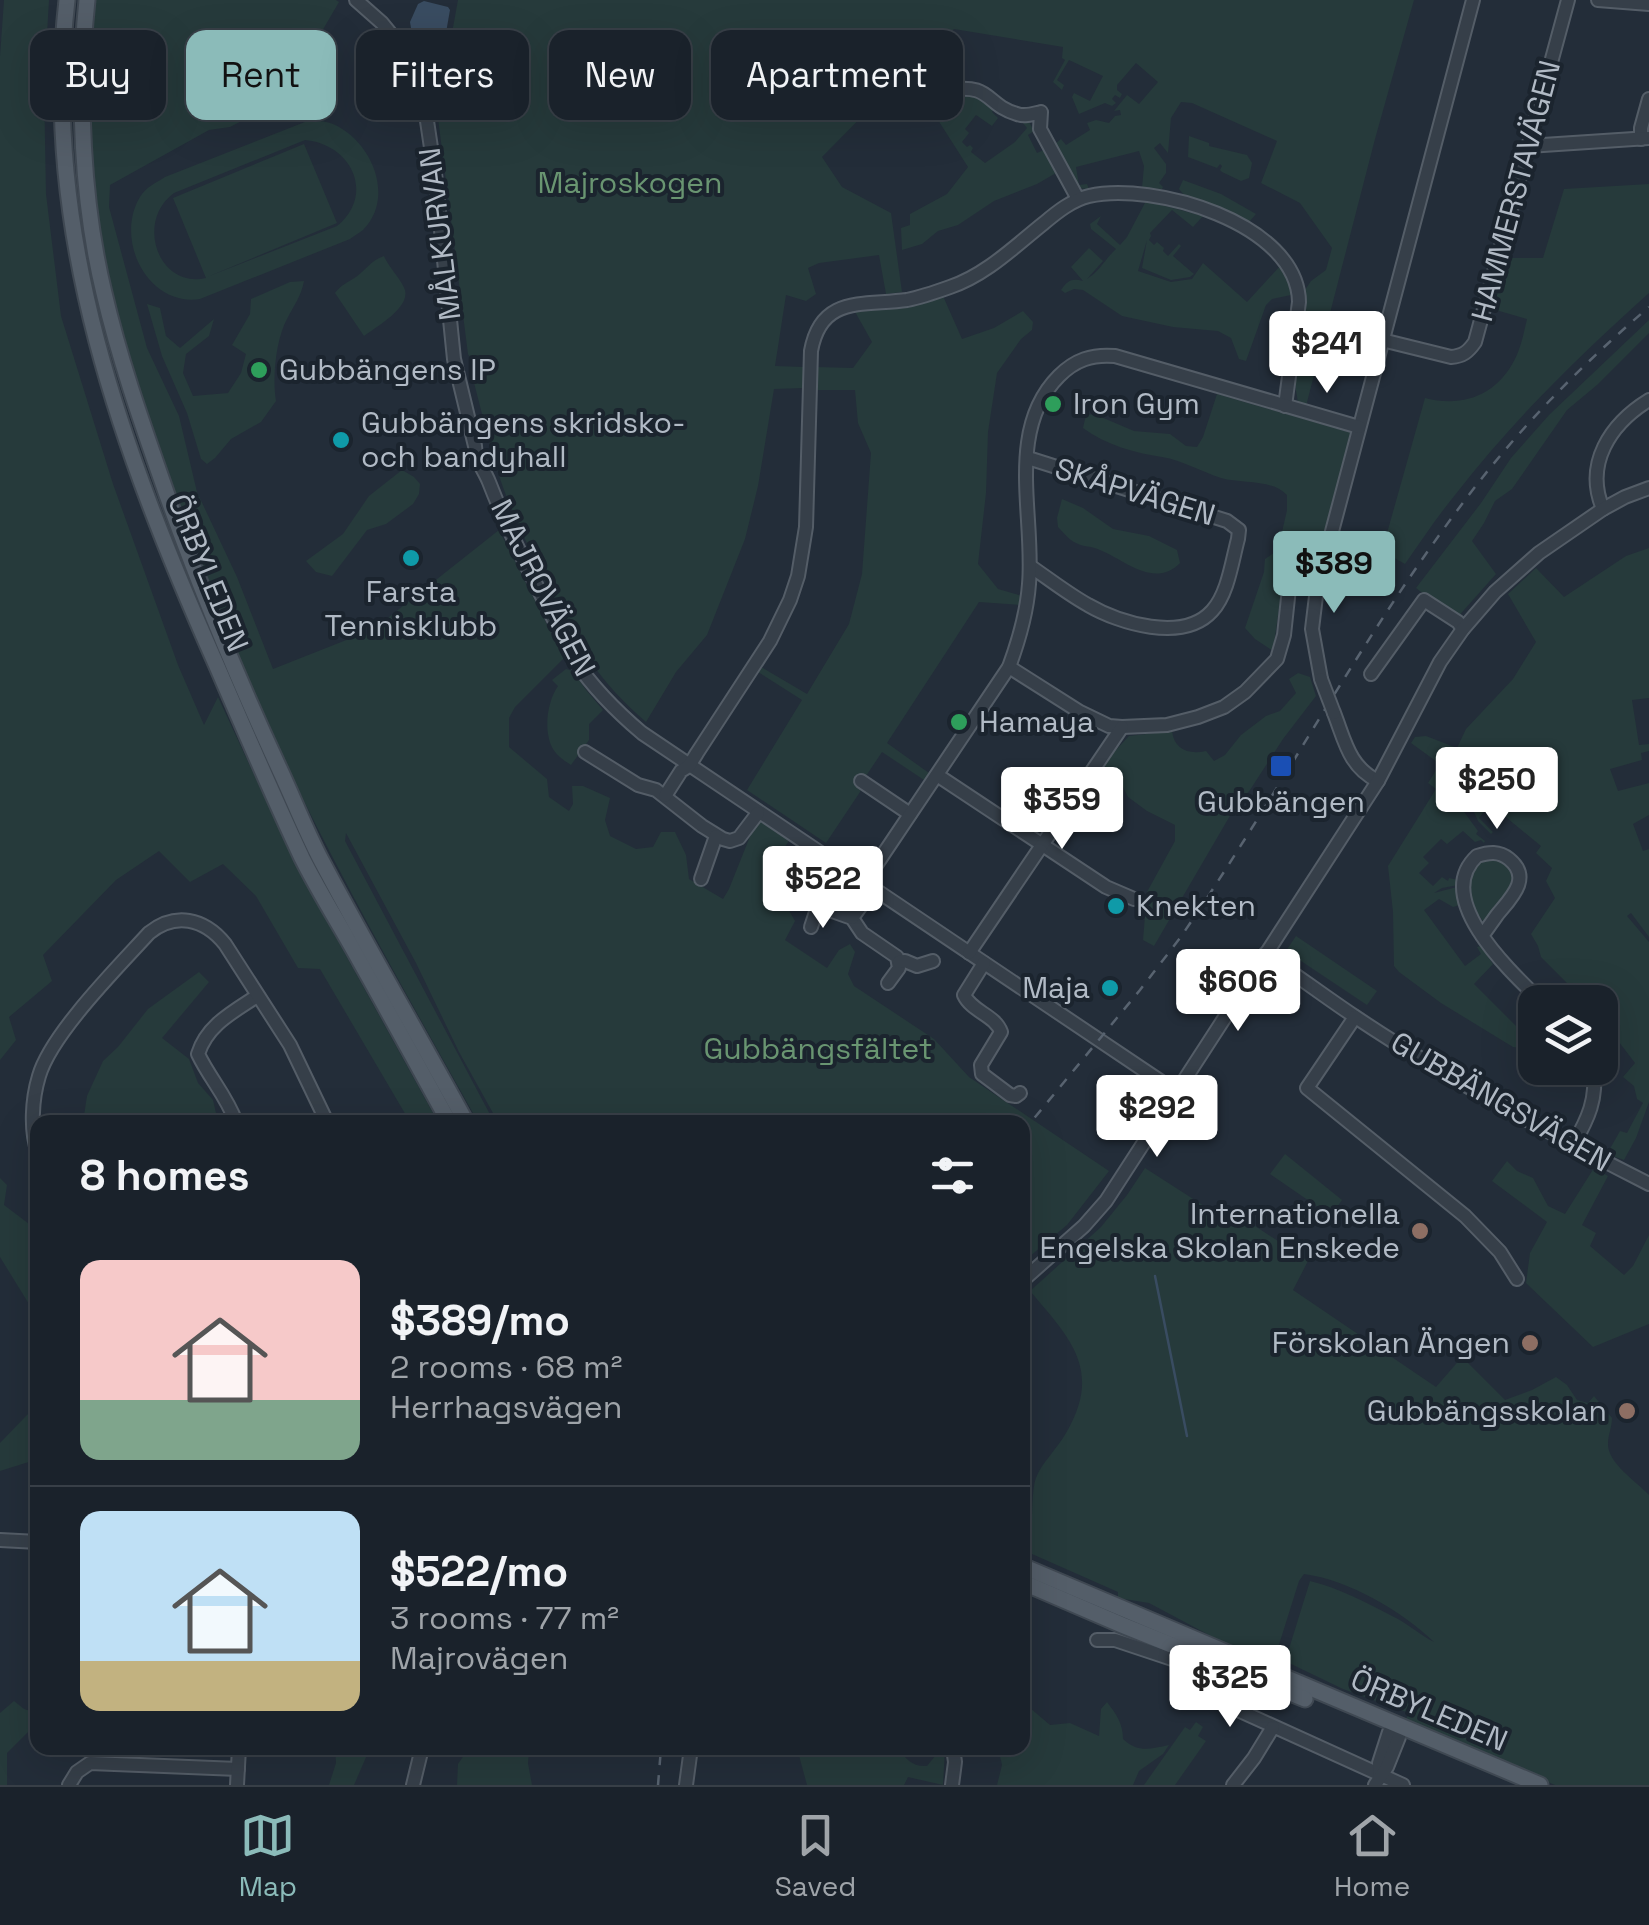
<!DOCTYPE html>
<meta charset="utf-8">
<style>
body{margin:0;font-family:"Space Grotesk",sans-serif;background:#272f37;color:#f1f3f6;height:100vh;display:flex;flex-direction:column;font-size:38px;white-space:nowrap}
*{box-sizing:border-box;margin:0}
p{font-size:32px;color:#9fa4a9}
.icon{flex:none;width:55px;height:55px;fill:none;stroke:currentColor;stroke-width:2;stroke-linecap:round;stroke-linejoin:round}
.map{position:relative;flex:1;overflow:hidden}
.panel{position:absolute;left:30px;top:1115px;width:1000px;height:640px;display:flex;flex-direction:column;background:#1a222b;border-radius:20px;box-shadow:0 10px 40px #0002,0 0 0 2px #383f47}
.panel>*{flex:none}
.banner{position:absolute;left:30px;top:30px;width:1000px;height:90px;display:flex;gap:20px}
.buttons{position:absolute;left:1518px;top:985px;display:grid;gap:20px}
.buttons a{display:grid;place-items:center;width:100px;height:100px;border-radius:20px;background:#1a222b;box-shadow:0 10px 40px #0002,0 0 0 2px #383f47;font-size:50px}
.price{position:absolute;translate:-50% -85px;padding:0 22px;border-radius:10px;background:#fff;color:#222;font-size:32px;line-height:65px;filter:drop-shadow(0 2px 5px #0008)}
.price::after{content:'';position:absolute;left:50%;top:60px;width:30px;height:22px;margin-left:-15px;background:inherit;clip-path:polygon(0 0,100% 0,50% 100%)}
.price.selected{background:#8bbbb9;color:#111}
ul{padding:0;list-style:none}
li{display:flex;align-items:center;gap:30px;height:250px;padding:0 50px}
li+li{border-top:2px solid #383f47}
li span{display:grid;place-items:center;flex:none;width:280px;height:200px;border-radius:20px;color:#555}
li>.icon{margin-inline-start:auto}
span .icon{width:120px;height:120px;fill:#fffc;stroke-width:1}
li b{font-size:42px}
h2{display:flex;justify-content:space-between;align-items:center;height:120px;padding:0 50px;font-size:42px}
.tag{padding:0 35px;border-radius:20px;background:#1a222b;box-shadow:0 10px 40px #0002,0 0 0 2px #383f47;font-size:35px;line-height:90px}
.tag.selected{background:#8bbbb9;color:#111}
.menu{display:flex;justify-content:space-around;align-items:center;height:140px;border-top:2px solid #383f47;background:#1a222b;font-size:28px;color:#9fa4a9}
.menu a{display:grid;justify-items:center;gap:5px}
.menu .selected{color:#8bbbb9}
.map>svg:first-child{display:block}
.green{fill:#263a3b;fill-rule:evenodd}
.water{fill:#394c61}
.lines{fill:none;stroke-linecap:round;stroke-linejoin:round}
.stream{stroke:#394c61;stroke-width:2.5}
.minor-casing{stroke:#545d67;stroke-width:16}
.major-casing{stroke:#3f4852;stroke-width:19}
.minor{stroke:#363f49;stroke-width:12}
.major{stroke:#545e69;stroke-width:15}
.rail{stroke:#586370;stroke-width:2.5;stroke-dasharray:10 10;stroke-linecap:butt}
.minor-bridge-casing{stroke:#545d67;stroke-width:16;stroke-linecap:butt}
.minor-bridge{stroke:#363f49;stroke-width:12}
.leisure-dot{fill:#2e9e5b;stroke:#1b242e;stroke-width:4}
.culture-dot{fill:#0f9aa8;stroke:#1b242e;stroke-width:4}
.transit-dot{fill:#1a4fb4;stroke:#1b242e;stroke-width:4}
.education-dot{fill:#8d6e63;stroke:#1b242e;stroke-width:4}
.labels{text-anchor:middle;stroke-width:8;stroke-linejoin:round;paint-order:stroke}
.park-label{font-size:30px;fill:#699571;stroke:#1b242e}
.street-label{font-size:30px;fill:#b1bac5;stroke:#1b242e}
.poi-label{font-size:30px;fill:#b1bac5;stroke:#1b242e;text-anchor:start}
</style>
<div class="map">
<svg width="1649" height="1785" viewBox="0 0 1649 1785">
<rect width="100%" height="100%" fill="#232d39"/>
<g class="green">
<path d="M4 0H49L44 85 46 194 61 316 113 484 178 665 204 725 218 697 295 863 438 1122H410L320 969 298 968 256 896 223 864 190 882 159 851 116 880 43 955 52 981 9 1017 16 1040 0 1060V56Z"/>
<path d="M95 0H336L339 2 318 38 297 84 282 100 230 127 209 130 110 185 109 207 147 348 179 416 197 492 237 577 273 669 359 635 365 636 499 530 564 658 515 707 509 718V747L547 779 549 797 569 811 573 804 572 786H583L610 798 605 820 610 836 636 849 653 847 661 832H675L686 855 689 879 723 899 729 889 757 819 789 841 781 852 768 887 786 898 787 907 795 921 785 940 827 968 839 950 850 944 855 952 848 974 854 986 934 1039 969 1077 1109 1171 1067 1225 1023 1262 1022 1122H498L459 1052 416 963 346 833 345 841 494 1122H478C409 999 339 876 278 748 238 664 204 577 173 489 144 411 116 331 102 249 88 168 90 82 95 0Z"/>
<path d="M458 0H1414L1375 139 1306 406 1298 402 1295 385 1305 290 1311 281 1326 270 1332 248 1300 203 1261 183 1277 141 1192 103 1181 102 1171 118 1168 153 1160 143 1154 148 1166 164V173L1159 183 1163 187 1162 189 1142 188 1144 166 1139 151 1076 167 1079 185 1087 184 1089 189 1077 188 1055 144 1061 139 1066 145 1090 130 1087 123 1096 120 1109 123 1115 116 1121 115 1120 110 1114 111 1127 95 1139 104 1158 82 1136 63 1117 85V90L1122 94 1120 98 1115 95 1112 99 1116 103 1112 106 1105 103 1079 114 1072 97 1074 93 1090 101 1103 76 1069 60 1057 80 1064 85 1062 90 1053 82 1065 60 1062 58 1063 47 954 29 891 87 822 157 842 187 891 213 902 292 886 294 879 255 819 263 808 268 816 294 806 301 786 295 775 366 803 367 804 388 774 389 758 486 745 539 707 635 676 672 646 722C598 681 576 643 548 587 532 555 517 523 504 490 491 454 483 416 473 379 477 370 473 362 468 354L438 118 432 86 445 71Z"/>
<path d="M966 92 996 106 992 112 998 118 992 126 976 115 965 129 969 133 962 142 967 147 970 145 973 148 971 152 985 163 1015 142 1027 128 1022 122 1025 119 1028 120 1034 131 1028 135 1037 153 1044 150 1056 173 1037 184 994 201 958 225 938 231 922 244 902 250 901 228 910 225V214L947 194 968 167 938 120 933 105 947 99V95Z"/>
<path d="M310 120C317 121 326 121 333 124 371 140 396 197 363 230 359 233 354 236 350 239L200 299C148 307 114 240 140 197 146 187 156 183 165 177ZM305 140C351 144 376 194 337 226L207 277 337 223 304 144 173 198 206 278C158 289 135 221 174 193Z"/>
<path d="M1189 136 1209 143V146L1247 155 1252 163 1249 178 1241 181 1222 172 1220 170 1222 166 1220 164 1217 168 1188 157Z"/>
<path d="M1183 180 1221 194 1256 214 1249 222 1221 209 1185 196 1179 189Z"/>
<path d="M1649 184V293C1580 355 1512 421 1455 495 1437 517 1421 541 1405 564L1382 551 1425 398C1463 408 1497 395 1515 359 1521 347 1524 332 1527 319L1489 308 1502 258H1543L1564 189Z"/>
<path d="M1146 201 1203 216 1193 227 1172 210 1150 233 1151 236 1149 240 1154 245 1157 242 1164 248 1163 251 1168 256 1179 244 1181 246 1173 256 1194 274 1190 277 1171 280 1142 268 1147 240 1138 271 1171 282 1192 279 1203 263 1247 302 1281 265 1290 282 1291 295 1272 299 1266 305 1246 361 1239 359 1231 338 1218 331 1173 327 1122 316 1083 290 1074 289 1065 293 1061 290C1068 280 1072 278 1083 281L1071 267 1089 248 1103 261 1087 279C1100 271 1105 259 1116 249L1091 229 1090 224 1101 216 1097 224 1120 245 1127 237Z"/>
<path d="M384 256C388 266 403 282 405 290 410 308 376 327 364 336L335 293C342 284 347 283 356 277 367 269 370 261 384 256Z"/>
<path d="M304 281C301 297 294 305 287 319 276 339 272 378 276 401L261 422 231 439 215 458 207 464 201 459 187 413 162 356 147 304 160 308 166 336 180 348 214 319 209 336 186 354 183 373 193 396 228 393 241 373 246 354 232 345 250 314 251 299 290 282Z"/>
<path d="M943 296 962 339 994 328 1023 311 1033 322 1032 330 1021 339 997 373 988 432 986 493 978 564 998 589 1022 596 1020 605 979 602 887 743 929 773 924 780 882 752 862 782 860 792 826 843 747 790 802 700 758 672 761 667 807 694 849 624 862 574 871 453 858 423 855 390H816V367L853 368 872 342 854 310 901 307Z"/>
<path d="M1649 320V333L1597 385 1567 410 1512 489 1495 501 1484 523 1472 541 1496 574 1456 619 1416 588 1481 503 1511 458 1549 415Z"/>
<path d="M1217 394 1352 433 1325 534 1293 553 1285 566 1273 651 1255 639 1245 628 1264 572 1265 559 1278 550 1287 510V495C1272 479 1243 484 1221 478 1202 472 1182 460 1162 457 1135 453 1106 445 1083 428L1086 415 1094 414 1134 431 1170 434 1186 446 1197 447 1203 437Z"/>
<path d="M402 470 414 477 420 484 419 494 413 504 386 524 367 530 332 576 316 572 306 561 343 534 369 496Z"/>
<path d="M1062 499 1083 508 1113 529 1149 536 1177 550 1180 563C1154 589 1125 560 1100 550 1092 546 1083 547 1076 543 1069 540 1063 532 1058 527L1057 518Z"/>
<path d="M1649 548V698L1632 700 1639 745 1649 744V751L1641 753 1642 760 1610 769 1618 791 1649 783V815L1633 824 1643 851 1649 849V937L1631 913 1627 916 1649 942V1102L1636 1138 1624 1160 1607 1154 1620 1131 1627 1133 1643 1103 1637 1099 1634 1086 1623 1077 1635 1063 1600 1017V1002H1586L1541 957 1538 946 1531 934 1555 898 1546 881 1552 868 1536 853 1541 846 1490 804 1479 818 1493 832 1491 834 1478 821 1474 812 1479 804 1473 799 1477 795 1473 794 1462 809 1478 831 1476 834 1485 841 1484 843 1481 840 1475 842 1463 831 1447 844 1441 839 1423 857 1429 863 1419 873 1433 886 1442 877 1448 881 1449 878 1458 880V885L1442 888 1434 893 1457 887 1460 905 1453 907 1439 899 1424 910 1465 966 1481 954 1477 947 1481 946 1493 964 1474 984 1529 1039 1524 1048 1513 1047 1441 1003 1399 972 1394 966 1393 912 1388 866 1436 789 1428 783 1440 764 1411 743 1415 737 1426 736 1457 748 1466 729 1513 679 1536 642 1508 594 1536 568 1564 597 1626 556Z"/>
<path d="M566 669 573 671 586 690 603 710 589 724V740L571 765C565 761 557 756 553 749 543 731 547 702 558 686L552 680Z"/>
<path d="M1298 673 1310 677 1316 696 1283 739 1250 790 1231 814 1154 946 1143 940 1147 892 1175 841V825L1147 811 1128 797 1122 785 1101 766 1129 736 1172 731C1174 749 1188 755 1206 751L1214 761 1225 755 1241 735 1266 716 1280 711 1296 693 1289 679Z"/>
<path d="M1486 857 1501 859 1513 870 1514 887 1486 926C1483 920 1479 916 1476 911 1466 897 1469 881 1473 865Z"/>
<path d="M1296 936 1377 991 1367 1005 1286 951Z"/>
<path d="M199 972 209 982 162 1038 189 1059 198 1083 213 1100 218 1122H83L87 1096 103 1061 118 1047 148 1009Z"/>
<path d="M1285 1154 1342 1200 1331 1216 1270 1174Z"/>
<path d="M1507 1161 1517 1171 1533 1178 1548 1206 1565 1214 1594 1168 1608 1176 1582 1225 1596 1233 1590 1246 1624 1275 1633 1266 1649 1235V1324L1593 1347 1526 1283 1530 1253 1547 1222 1492 1181Z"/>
<path d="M1145 1168 1215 1213 1222 1204 1308 1261 1293 1290 1436 1387 1462 1357 1505 1400 1532 1390 1556 1377 1567 1385 1577 1400 1588 1403 1594 1396 1612 1418C1612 1427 1608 1435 1608 1443 1607 1463 1636 1481 1649 1495V1785H1555L1405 1721 1409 1713 1343 1689 1289 1663 1288 1652 1310 1581C1339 1588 1367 1603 1392 1616 1407 1623 1420 1635 1434 1642 1402 1611 1349 1580 1304 1574L1299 1581 1272 1667 1254 1655 1226 1644 1149 1603 1118 1598V1592L1032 1554C1032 1538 1031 1490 1036 1478 1042 1462 1058 1448 1066 1433 1103 1370 1070 1338 1030 1291L1101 1227 1127 1195Z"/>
<path d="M0 1178 7 1185 4 1205 37 1230V1317L0 1257Z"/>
<path d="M37 1408V1457L35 1460 0 1471V1443L28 1414Z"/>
<path d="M14 1701 24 1709 37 1713V1737L29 1731 7 1753V1785H0V1713Z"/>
<path d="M1023 1702 1050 1725 1070 1723 1099 1736 1101 1709 1107 1702C1116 1714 1123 1723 1123 1739 1138 1753 1150 1749 1169 1745L1163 1754 1139 1771 1133 1785H997L1002 1765 999 1752 1000 1748H1022Z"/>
<path d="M1196 1722 1203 1727 1198 1736 1206 1741 1175 1785H1144L1185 1727 1190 1730Z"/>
<path d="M335 1748H370L354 1785H329L336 1763Z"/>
<path d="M469 1748H505L529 1752 528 1763 532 1785H457L458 1764Z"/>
<path d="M797 1748H898C906 1759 912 1767 927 1766L936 1755 945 1749 943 1785 908 1777 904 1785H807Z"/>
</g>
<path class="water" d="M424 1 448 7 450 10 439 72 436 73 411 28 410 22 418 4Z"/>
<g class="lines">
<path class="stream" d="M1155 1276 1187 1436"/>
<defs>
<g id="minor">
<path d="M356 0 382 23 400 45 416 75 424 101 436 181 454 359 475 446C475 460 484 469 489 482 513 544 545 601 575 661 594 689 616 711 642 733L1175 1091"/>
<path d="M1598 0 1649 4"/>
<path d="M949 90C992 83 985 105 1017 114 1025 117 1033 114 1041 112L1040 129 1078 199"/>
<path d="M1641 139V128L1649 99"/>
<path d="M1528 146 1649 138"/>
<path d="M1382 340 1451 357C1463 356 1468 352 1475 342L1568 0"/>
<path d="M1028 458 1227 521 1239 530 1238 539C1232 561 1228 594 1212 611 1183 643 1119 623 1088 605 1068 594 1049 579 1030 566"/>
<path d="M1603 509C1584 464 1610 424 1649 400"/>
<path d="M1009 667 1080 712 1109 726 1122 727 1167 725 1198 717 1224 707 1245 692 1277 659 1284 635 1291 570C1301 558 1311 558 1325 554"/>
<path d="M1371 674 1424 600 1458 622 1463 629"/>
<path d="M1321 679 1312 629 1317 588 1473 0"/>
<path d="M1334 713C1345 741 1349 767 1378 781"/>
<path d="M585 752 638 785 656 790 702 826 723 839 730 841 739 838 758 813"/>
<path d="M937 775 1106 887 1134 899"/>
<path d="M861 781 910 814"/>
<path d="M665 796 681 771 689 766 697 753 770 641 790 600 798 576 806 527 811 351C821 295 863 306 907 300 922 297 936 292 950 287 986 275 1015 246 1044 223 1057 212 1072 200 1089 196 1152 181 1298 223 1299 302L1285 406"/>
<path d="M778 878 818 906 852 918 862 933 897 957 899 968 888 983"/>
<path d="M701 879 716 836"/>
<path d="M864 883 1009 667C1019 640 1027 612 1029 584 1035 516 1005 430 1059 376 1075 360 1092 354 1115 356L1359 427"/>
<path d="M852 918 873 889"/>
<path d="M811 927 818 906"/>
<path d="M1482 936C1487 929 1492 922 1497 915 1510 899 1533 878 1509 859 1499 851 1489 852 1477 856 1431 899 1512 973 1542 1002"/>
<path d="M969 953 1122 727"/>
<path d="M1265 954C1295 974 1324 996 1354 1016 1448 1079 1548 1133 1649 1184"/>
<path d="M899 962 905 961 917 966 933 961"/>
<path d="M984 963 964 995C972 1012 995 1015 1001 1032L981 1065 982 1074 1010 1095 1016 1096 1020 1093"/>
<path d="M1355 1017 1307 1088 1465 1216 1500 1252 1517 1279"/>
<path d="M236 1122C226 1095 210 1079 198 1054 207 1025 233 1012 257 996"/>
<path d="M1573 1145C1588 1119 1598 1098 1593 1068"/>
<path d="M38 1153C30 1130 32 1099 39 1076 51 1034 118 967 149 933 175 912 204 918 225 944L290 1045 327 1122"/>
<path d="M1022 1281 1084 1226 1106 1201 1378 781 1440 662 1463 629 1495 592 1539 553 1603 509 1625 497 1649 488"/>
<path d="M0 1540 38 1542"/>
<path d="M1097 1640H1115L1187 1664 1200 1673 1229 1706 1403 1785"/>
<path d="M1380 1776 1379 1763 1389 1732"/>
<path d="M69 1785 77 1772 90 1763 238 1769"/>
<path d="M237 1785 239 1748"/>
<path d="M413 1785 422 1748"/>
<path d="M686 1785 691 1748"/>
<path d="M952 1785 955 1762 953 1748"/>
<path d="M1233 1785 1254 1758 1273 1727"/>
<path d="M1375 1785 1387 1767 1399 1737"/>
</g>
<g id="major">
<path d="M67 0C40 232 124 456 216 664 244 729 272 794 302 858 320 894 342 928 361 963 391 1016 420 1070 449 1122"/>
<path d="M87 0C77 94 82 202 104 293 120 362 144 429 167 495 200 588 238 679 279 768 293 798 305 829 320 858 367 947 418 1034 466 1122"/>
<path d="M1022 1566 1540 1785"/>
<path d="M1022 1582 1122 1625 1305 1699"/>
</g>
</defs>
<use href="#minor" class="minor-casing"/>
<use href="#major" class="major-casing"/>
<use href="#minor" class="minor"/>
<use href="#major" class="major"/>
<g class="rail">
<path d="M1022 1133 1140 990 1180 938C1282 790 1365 629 1475 487 1526 421 1586 361 1649 307"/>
<path d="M658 1785 661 1748"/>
</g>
<defs>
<path id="minor-bridge" d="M1321 679 1334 713"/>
</defs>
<use href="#minor-bridge" class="minor-bridge-casing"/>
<use href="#minor-bridge" class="minor-bridge"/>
</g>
<g class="leisure-dot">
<circle cx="259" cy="370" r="10"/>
<circle cx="1053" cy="404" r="10"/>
<circle cx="959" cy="722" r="10"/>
</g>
<g class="culture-dot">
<circle cx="341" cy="440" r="10"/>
<circle cx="411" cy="558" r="10"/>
<circle cx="1116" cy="906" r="10"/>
<circle cx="1110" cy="988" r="10"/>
</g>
<rect class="transit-dot" x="1269" y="754" width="24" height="24" rx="5"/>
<g class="education-dot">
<circle cx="1420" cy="1231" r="10"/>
<circle cx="1530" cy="1343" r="10"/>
<circle cx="1627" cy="1411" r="10"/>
</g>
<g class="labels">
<g class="park-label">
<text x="630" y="193">Majroskogen</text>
<text x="818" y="1059">Gubbängsfältet</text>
</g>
<g class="street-label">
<text transform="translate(1516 191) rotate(-75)" y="10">HAMMERSTAVÄGEN</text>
<text transform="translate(440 234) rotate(-97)" y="10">MÅLKURVAN</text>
<text transform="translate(1135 492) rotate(17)" y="10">SKÅPVÄGEN</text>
<text transform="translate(208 573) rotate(68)" y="10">ÖRBYLEDEN</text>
<text transform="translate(543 588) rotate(63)" y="10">MAJROVÄGEN</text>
<text transform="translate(1501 1102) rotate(30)" y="10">GUBBÄNGSVÄGEN</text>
<text transform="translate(1429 1710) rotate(23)" y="10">ÖRBYLEDEN</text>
</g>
<g class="poi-label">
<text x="279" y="380">Gubbängens IP</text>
<text x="1073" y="414">Iron Gym</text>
<text x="361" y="433">Gubbängens skridsko-<tspan x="361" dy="34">och bandyhall</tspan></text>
<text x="411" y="602" text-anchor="middle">Farsta<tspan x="411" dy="34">Tennisklubb</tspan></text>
<text x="979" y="732">Hamaya</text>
<text x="1281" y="812" text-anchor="middle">Gubbängen</text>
<text x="1136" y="916">Knekten</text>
<text x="1090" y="998" text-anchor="end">Maja</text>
<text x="1400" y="1224" text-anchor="end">Internationella<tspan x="1400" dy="34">Engelska Skolan Enskede</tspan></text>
<text x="1510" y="1353" text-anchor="end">Förskolan Ängen</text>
<text x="1607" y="1421" text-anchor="end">Gubbängsskolan</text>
</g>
</g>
</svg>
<div class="buttons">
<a><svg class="icon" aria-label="layers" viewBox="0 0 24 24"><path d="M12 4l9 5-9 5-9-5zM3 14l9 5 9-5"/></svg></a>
</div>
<b class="price" style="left:1327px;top:396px">$241</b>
<b class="price selected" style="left:1334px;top:616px">$389</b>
<b class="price" style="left:1497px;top:832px">$250</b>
<b class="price" style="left:1062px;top:852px">$359</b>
<b class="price" style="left:823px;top:931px">$522</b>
<b class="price" style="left:1238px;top:1034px">$606</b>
<b class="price" style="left:1157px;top:1160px">$292</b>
<b class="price" style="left:1230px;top:1730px">$325</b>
<div class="banner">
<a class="tag">Buy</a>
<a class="tag selected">Rent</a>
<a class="tag">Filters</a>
<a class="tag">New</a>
<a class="tag">Apartment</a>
</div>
<section class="panel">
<h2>8 homes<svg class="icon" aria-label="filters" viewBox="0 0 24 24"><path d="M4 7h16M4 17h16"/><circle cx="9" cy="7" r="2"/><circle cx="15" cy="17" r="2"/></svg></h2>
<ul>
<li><span style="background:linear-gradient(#f6c9c9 70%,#7fa58c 0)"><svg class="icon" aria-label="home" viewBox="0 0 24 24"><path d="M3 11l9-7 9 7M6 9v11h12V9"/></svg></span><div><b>$389/mo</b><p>2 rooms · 68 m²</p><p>Herrhagsvägen</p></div></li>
<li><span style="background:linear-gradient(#bfe0f5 75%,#c2b280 0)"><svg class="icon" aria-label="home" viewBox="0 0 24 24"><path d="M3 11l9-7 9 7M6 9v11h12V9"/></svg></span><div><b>$522/mo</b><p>3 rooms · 77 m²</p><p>Majrovägen</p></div></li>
</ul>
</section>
</div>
<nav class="menu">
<a class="selected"><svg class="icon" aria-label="map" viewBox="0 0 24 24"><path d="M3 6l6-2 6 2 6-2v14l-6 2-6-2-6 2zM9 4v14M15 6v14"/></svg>Map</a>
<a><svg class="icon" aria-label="saved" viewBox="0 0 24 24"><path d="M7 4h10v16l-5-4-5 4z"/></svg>Saved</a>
<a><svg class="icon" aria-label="home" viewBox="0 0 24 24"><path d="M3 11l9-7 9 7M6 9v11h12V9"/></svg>Home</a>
</nav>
